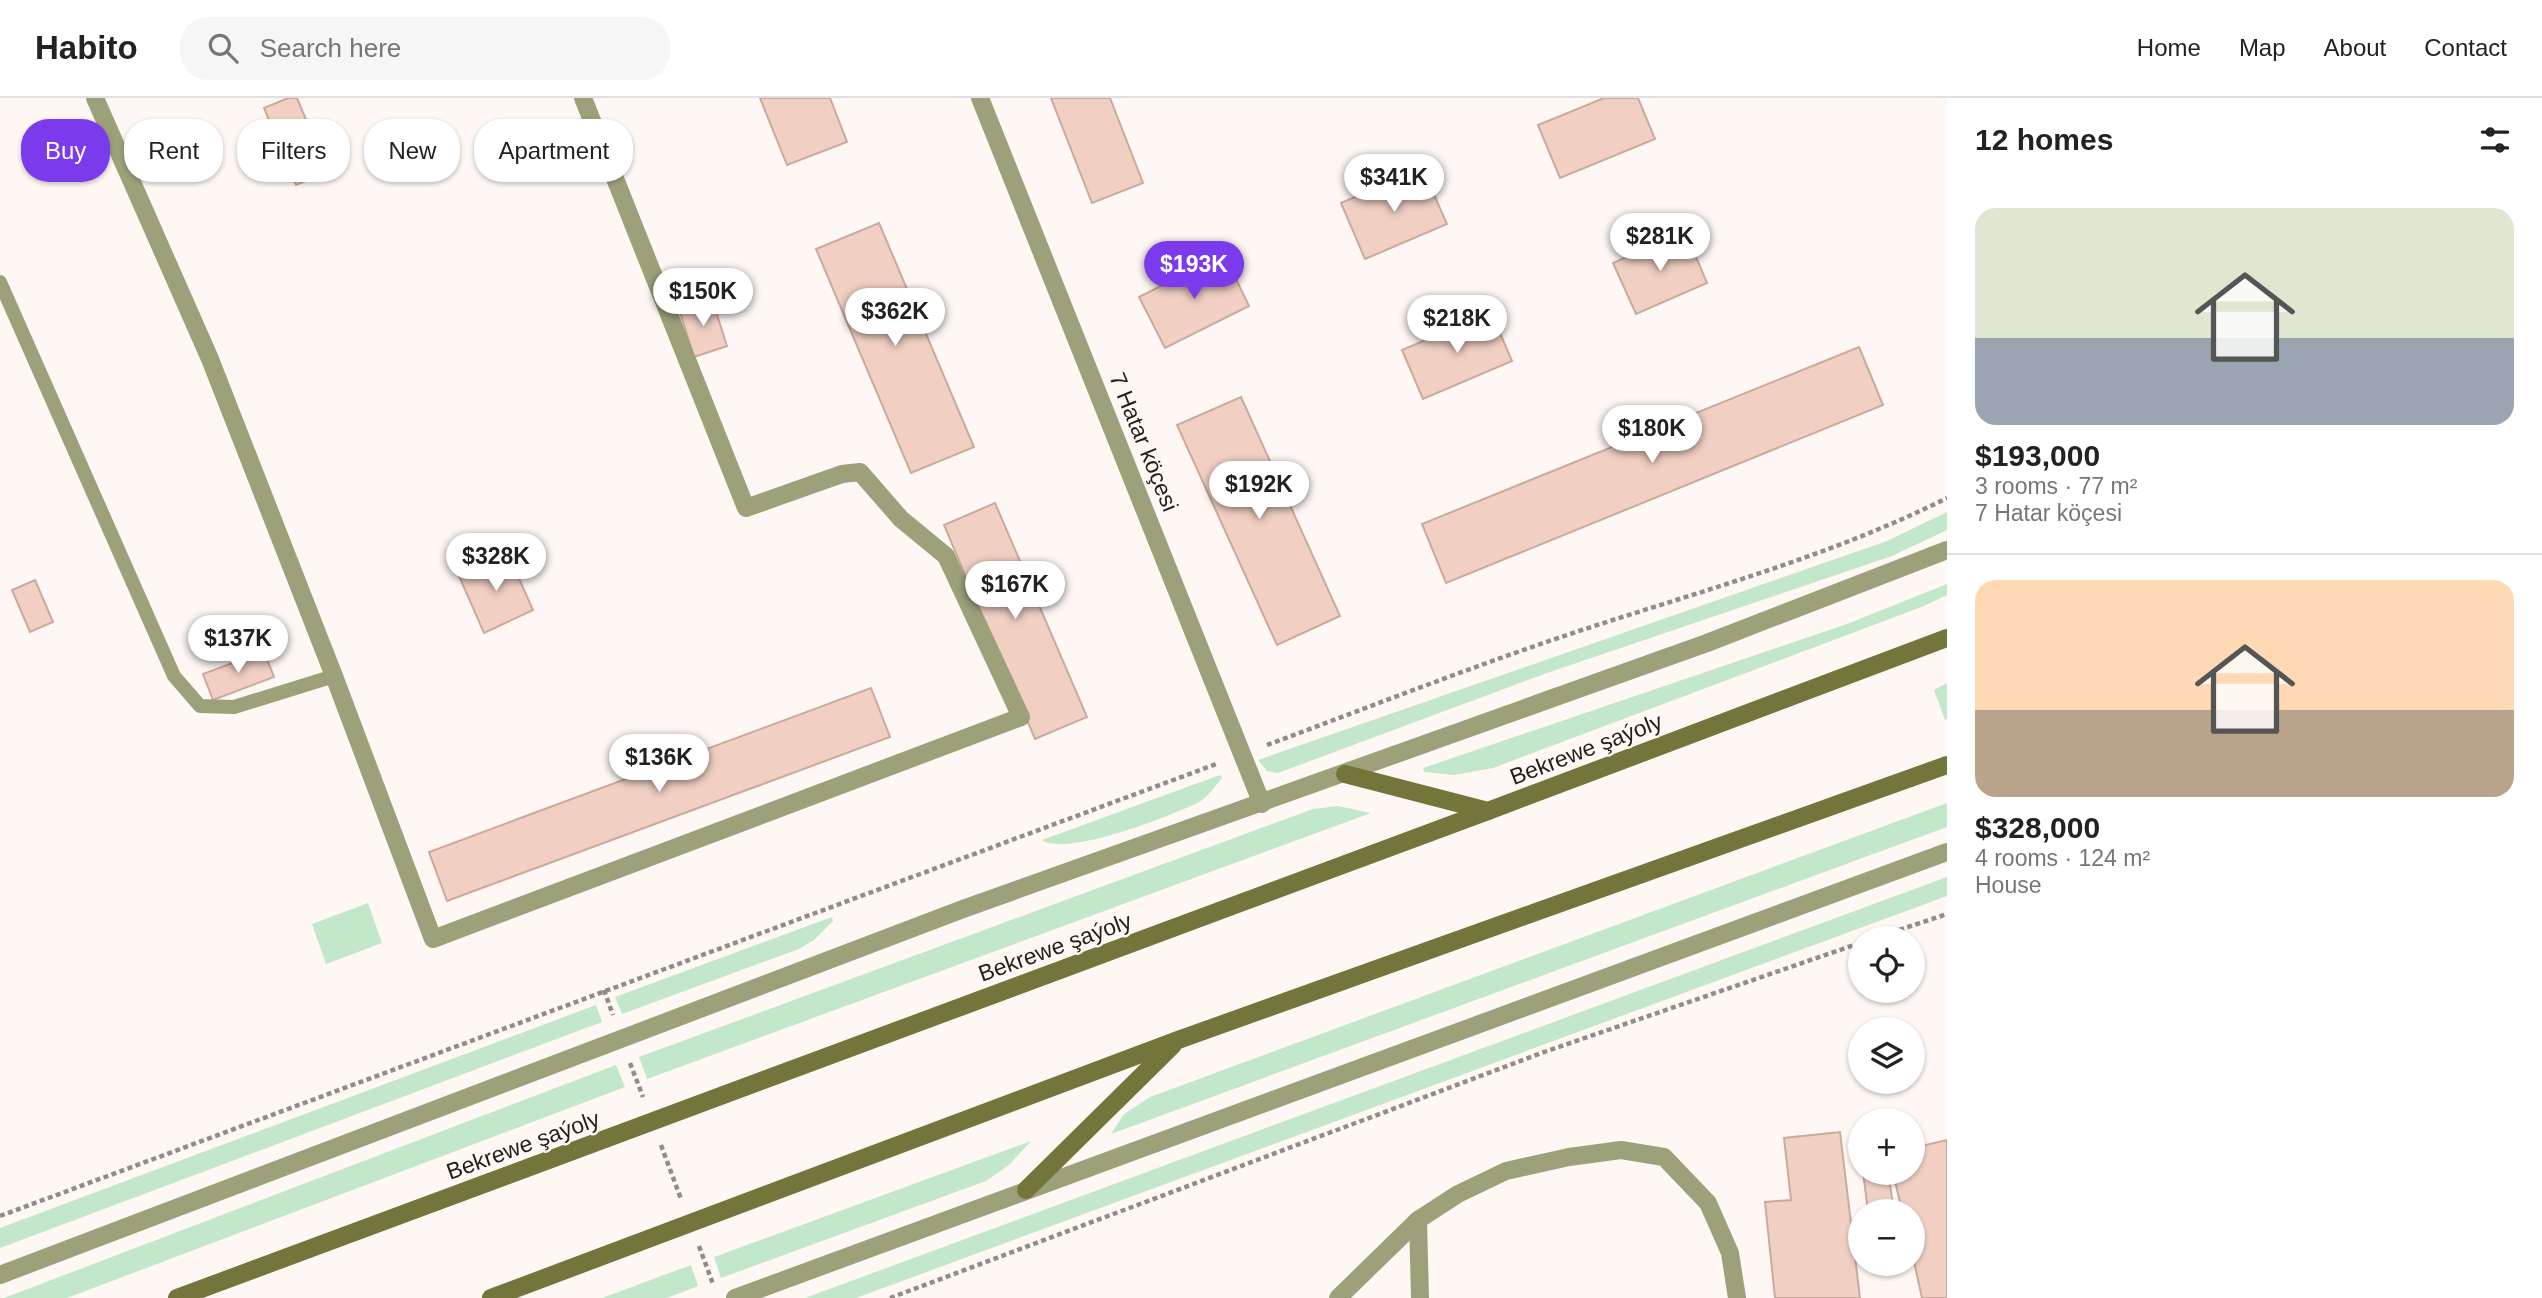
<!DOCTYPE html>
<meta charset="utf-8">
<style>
body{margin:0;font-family:Helvetica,sans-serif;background:#f6f6f6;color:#222;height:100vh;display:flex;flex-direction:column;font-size:26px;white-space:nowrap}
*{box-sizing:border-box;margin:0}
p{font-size:23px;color:#767676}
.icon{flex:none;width:38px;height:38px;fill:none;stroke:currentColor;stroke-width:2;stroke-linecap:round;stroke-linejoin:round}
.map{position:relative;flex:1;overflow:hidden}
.side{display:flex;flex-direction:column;background:#fff;width:595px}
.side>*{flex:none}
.guide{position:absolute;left:21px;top:21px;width:665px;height:63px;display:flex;gap:14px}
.controls{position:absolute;left:1848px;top:828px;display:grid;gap:14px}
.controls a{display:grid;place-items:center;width:77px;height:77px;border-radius:50%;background:#fff;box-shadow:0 2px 5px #0004;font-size:35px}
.price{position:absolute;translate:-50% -60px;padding:0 16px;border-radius:24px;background:#fff;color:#222;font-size:23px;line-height:46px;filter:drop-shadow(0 2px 4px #0008)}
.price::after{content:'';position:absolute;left:50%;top:42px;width:21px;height:16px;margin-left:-10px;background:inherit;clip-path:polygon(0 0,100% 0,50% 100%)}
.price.active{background:#7c3aed;color:#fff}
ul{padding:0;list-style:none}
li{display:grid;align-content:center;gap:14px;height:371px;padding:0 28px}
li+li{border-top:2px solid #e0e0e0}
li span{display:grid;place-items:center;height:217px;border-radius:21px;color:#555}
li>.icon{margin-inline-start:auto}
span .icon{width:126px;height:126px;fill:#fffc;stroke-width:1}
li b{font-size:30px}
h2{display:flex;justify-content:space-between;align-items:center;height:84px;padding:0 28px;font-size:30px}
.chip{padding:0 24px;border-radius:28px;background:#fff;box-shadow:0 2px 5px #0004;font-size:24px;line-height:63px}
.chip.active{background:#7c3aed;color:#fff}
header{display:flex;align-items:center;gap:42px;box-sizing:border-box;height:98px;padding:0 35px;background:#fff;border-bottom:2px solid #e0e0e0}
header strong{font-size:33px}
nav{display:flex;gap:38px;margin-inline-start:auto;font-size:24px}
.search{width:490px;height:63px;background:#f6f6f6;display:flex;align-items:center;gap:18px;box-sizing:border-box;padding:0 24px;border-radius:28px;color:#767676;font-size:26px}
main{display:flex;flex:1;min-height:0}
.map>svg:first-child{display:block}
.green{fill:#c3e7ca}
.building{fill:#f1d0c3;stroke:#c9aa9d;stroke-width:2}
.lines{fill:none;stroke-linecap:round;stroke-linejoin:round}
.path{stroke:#948b87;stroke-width:4.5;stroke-dasharray:5 3.5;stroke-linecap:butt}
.service{stroke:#9da17a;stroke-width:14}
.minor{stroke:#9da17a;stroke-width:18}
.secondary{stroke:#72763b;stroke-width:18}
.labels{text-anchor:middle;stroke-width:5;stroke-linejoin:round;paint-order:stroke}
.street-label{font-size:23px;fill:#281c17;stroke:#fef7f4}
</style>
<header>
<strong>Habito</strong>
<div class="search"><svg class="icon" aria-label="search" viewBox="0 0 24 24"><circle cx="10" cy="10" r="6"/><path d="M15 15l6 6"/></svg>Search here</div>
<nav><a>Home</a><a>Map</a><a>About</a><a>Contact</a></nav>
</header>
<main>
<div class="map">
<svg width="1947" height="1200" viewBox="0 0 1947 1200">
<rect width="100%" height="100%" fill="#fef7f4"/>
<g class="green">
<path d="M1947 414V432L1892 458 1547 575 1278 675 1267 673 1258 662 1887 443Z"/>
<path d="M1947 486V497L1924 508 1493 670 1454 677 1424 674 1423 670 1847 526Z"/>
<path d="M1947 585V621L1945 622 1934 592Z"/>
<path d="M1220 677 1222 680C1215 688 1208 699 1199 704 1171 718 1066 759 1042 742Z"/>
<path d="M1947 705V729L1111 1036 1124 1016 1150 999Z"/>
<path d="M1338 708 1371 715 647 981 639 959 1313 711Z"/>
<path d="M1947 779V798L856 1200H805Z"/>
<path d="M368 805 382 845 326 866 312 826Z"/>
<path d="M832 819 833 823 814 842 799 851 622 916 615 899Z"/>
<path d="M596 907 602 924 0 1150V1130Z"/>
<path d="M616 967 625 989 67 1200H4Z"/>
<path d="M1031 1043 1009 1067 986 1083 721 1180 714 1159Z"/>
<path d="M691 1167 698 1188 667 1200H602Z"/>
</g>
<g class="building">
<path d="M288 0H297L328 74 296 87 264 10Z"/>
<path d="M760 0H830L847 44 787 67Z"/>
<path d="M1051 0H1110L1143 85 1092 105Z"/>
<path d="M1604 0H1638L1655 41 1560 80 1538 27Z"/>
<path d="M1422 70 1447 126 1365 161 1341 105Z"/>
<path d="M879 125 974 349 911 375 816 151Z"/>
<path d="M1685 133 1707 185 1636 216 1613 165Z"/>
<path d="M1224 156 1249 208 1165 250 1139 199Z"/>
<path d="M712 201 727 248 694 259 679 211Z"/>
<path d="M1491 214 1512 263 1423 301 1402 252Z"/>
<path d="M1859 249 1883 307 1446 485 1422 426Z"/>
<path d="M1241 299 1340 518 1277 547 1177 327Z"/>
<path d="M995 405 1087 619 1035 641 944 427Z"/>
<path d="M508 456 533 512 484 535 459 478Z"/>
<path d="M35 482 53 524 30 534 12 492Z"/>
<path d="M264 553 274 579 213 602 203 576Z"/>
<path d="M871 590 890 639 447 803 429 754Z"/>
<path d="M1840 1034 1860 1200H1775L1765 1104 1791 1102 1784 1040Z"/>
<path d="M1947 1042V1200H1922L1913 1159V1113H1902L1893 1074H1913V1050Z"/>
<path d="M1863 1074H1888L1894 1113H1868Z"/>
</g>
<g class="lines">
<g class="path">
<path d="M1267 647C1372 608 1476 567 1582 532 1704 492 1831 458 1947 400"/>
<path d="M1875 840 1947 816"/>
<path d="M604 892 613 917"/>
<path d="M630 965 643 999"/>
<path d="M661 1047 681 1101"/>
<path d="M0 1118 1219 665"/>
<path d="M699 1148 713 1186"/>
<path d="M890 1200 1547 953 1860 845"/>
</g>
<path class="service" d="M0 184 174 578 200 608 234 609 334 578"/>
<g class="minor">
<path d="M95 0 210 261 334 578 433 841 1021 619 946 458 901 421 860 374 842 376 746 410 583 0"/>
<path d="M980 0 1262 706"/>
<path d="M1418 1122 1420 1200"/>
<path d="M0 1177 963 811 1707 545 1947 452"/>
<path d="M735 1200 1947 754"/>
<path d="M1338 1200 1418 1122 1458 1096 1506 1073 1569 1059 1621 1052 1664 1059 1708 1105 1730 1155 1737 1200"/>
</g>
<g class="secondary">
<path d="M1345 676 1488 713"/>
<path d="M1026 1092 1173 947"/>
<path d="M177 1200 1488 713 1947 540"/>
<path d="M491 1200 1178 942 1947 667"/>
</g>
</g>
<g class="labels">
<g class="street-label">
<text transform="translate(1144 344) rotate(68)" y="8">7 Hatar köçesi</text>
<text transform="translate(1586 651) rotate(-21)" y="8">Bekrewe şaýoly</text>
<text transform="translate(1055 849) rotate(-20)" y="8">Bekrewe şaýoly</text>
<text transform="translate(523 1047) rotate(-20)" y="8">Bekrewe şaýoly</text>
</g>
</g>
</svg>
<div class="controls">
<a><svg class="icon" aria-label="locate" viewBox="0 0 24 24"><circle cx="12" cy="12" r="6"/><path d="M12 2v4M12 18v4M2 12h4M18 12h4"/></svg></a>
<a><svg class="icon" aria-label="layers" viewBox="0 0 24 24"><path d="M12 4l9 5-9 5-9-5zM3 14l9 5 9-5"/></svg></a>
<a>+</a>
<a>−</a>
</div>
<b class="price" style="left:1394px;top:116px">$341K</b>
<b class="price" style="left:1660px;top:175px">$281K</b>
<b class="price active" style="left:1194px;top:203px">$193K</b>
<b class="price" style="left:703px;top:230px">$150K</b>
<b class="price" style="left:895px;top:250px">$362K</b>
<b class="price" style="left:1457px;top:257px">$218K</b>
<b class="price" style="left:1652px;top:367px">$180K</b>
<b class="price" style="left:1259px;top:423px">$192K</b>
<b class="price" style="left:496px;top:495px">$328K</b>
<b class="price" style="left:1015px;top:523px">$167K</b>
<b class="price" style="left:238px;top:577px">$137K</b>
<b class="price" style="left:659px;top:696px">$136K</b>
<div class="guide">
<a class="chip active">Buy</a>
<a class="chip">Rent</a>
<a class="chip">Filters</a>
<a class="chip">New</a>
<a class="chip">Apartment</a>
</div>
</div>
<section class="side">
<h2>12 homes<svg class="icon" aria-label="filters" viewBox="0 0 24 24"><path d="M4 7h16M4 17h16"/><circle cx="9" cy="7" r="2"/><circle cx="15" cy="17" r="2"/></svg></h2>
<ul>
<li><span style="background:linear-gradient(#dfe7d0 60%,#9aa5b1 0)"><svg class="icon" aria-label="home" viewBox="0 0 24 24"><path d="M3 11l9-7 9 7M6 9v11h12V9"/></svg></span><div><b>$193,000</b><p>3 rooms · 77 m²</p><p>7 Hatar köçesi</p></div></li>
<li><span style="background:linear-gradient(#ffd9b3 60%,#b9a48a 0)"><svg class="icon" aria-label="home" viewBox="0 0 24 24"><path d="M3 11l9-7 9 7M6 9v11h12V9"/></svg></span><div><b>$328,000</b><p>4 rooms · 124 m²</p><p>House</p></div></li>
</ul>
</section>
</main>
